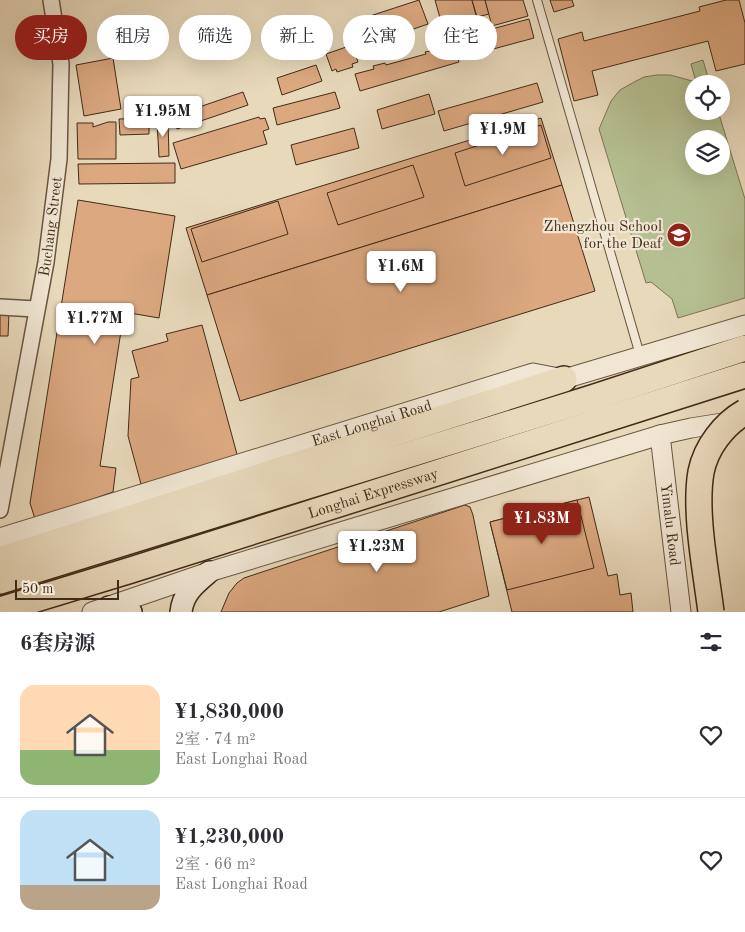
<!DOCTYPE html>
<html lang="zh">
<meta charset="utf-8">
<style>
body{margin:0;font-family:"Old Standard TT","Noto Serif SC",serif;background:#f2f2f3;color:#2b2b33;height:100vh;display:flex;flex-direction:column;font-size:19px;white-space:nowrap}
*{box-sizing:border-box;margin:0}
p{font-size:16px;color:#7c7c81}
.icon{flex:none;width:28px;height:28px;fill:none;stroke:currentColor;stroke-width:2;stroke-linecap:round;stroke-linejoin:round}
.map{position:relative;height:612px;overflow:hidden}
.drawer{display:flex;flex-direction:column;background:#fff;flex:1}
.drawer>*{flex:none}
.guide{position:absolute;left:15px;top:15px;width:715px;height:45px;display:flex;gap:10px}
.fabs{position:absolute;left:685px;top:75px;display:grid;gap:10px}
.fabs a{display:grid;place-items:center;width:45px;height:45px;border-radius:50%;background:#fff;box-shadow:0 5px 20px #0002;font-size:25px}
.scale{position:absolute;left:15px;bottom:12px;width:104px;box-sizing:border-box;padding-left:5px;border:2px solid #422b18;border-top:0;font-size:14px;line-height:18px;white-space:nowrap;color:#422b18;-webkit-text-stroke:4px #f0e6d3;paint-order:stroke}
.price{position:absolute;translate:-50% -42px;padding:0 11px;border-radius:5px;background:#fff;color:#222;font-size:16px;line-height:32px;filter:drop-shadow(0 1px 2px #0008)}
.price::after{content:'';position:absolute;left:50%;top:30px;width:15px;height:11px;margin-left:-8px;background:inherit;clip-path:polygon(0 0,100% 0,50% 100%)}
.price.on{background:#8f2418;color:#fff}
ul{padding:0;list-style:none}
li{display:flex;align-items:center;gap:15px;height:125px;padding:0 20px}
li+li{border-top:1px solid #e1e1e2}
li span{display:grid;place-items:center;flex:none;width:140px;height:100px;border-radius:15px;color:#555}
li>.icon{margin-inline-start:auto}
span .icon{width:60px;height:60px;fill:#fffc;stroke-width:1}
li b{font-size:21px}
h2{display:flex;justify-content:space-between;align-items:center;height:60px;padding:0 20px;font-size:21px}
.tag{padding:0 18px;border-radius:22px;background:#fff;box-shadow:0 5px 20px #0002;font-size:18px;line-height:45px}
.tag.on{background:#8f2418;color:#fff}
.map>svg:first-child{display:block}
.green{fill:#b5bf91;stroke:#7c7554;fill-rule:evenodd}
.building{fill:#dba880;stroke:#422b18}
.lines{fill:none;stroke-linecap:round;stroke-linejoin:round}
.service-casing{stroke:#6c5641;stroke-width:10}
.minor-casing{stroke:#6c5641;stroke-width:18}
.tertiary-casing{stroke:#6c5641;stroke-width:21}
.secondary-casing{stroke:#422b18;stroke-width:24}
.trunk-casing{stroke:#422b18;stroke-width:28}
.service{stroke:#f0e6d3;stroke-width:8}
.minor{stroke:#f0e6d3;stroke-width:15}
.tertiary{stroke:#f0e6d3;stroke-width:19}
.secondary{stroke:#f0e6d3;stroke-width:21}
.trunk{stroke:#e8d9bb;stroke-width:25}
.trunk-bridge-casing{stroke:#422b18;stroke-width:28;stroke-linecap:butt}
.trunk-bridge{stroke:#e8d9bb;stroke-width:25}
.labels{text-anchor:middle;stroke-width:4.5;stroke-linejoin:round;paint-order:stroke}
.poi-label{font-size:15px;fill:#422b18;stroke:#f0e6d3;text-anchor:end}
.street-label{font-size:15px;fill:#422b18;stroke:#f0e6d3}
</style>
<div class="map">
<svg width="745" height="612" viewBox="0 0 745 612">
<rect width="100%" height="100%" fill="#e8d9bb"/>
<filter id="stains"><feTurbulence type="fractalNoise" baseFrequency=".004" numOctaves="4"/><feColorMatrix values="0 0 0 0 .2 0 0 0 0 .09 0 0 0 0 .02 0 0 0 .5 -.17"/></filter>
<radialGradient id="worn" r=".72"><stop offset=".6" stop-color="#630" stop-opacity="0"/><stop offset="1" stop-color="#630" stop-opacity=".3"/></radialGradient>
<path class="green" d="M703 60 710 84H694V111H718L745 199V298L678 318 672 299 651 282 646 283 599 129 611 101 620 90 636 81 644 77 657 75H670L696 82 691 64ZM694 139H721V166H694Z"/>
<g class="building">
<path d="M419 0 428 24 379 41 370 16Z"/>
<path d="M435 0H472L478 23 444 32Z"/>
<path d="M472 0H485L489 14 477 17Z"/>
<path d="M485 0H523L528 16 492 26Z"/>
<path d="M550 0H572L574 6 554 12Z"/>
<path d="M726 0H739L745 23V64L716 71 708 41 592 71 598 95 574 101 558 39 582 32 584 41 700 11 699 7Z"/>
<path d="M529 19 534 38 460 58 455 39Z"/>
<path d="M372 22 381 47 363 52 355 28Z"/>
<path d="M357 34 362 49 354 52 349 37Z"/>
<path d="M352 45 358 62 352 64 353 67 337 72 336 69 332 71 326 54Z"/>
<path d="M454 46 459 62 360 91 355 74 374 69 373 66 385 63 386 65 426 54 425 52Z"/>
<path d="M113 58 121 109 84 116 76 65Z"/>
<path d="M316 65 322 81 282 95 277 78Z"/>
<path d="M537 83 543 102 444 131 438 111Z"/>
<path d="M243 92 248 105 177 129 173 116Z"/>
<path d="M335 92 340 108 277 125 273 108Z"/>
<path d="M429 94 435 114 382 129 377 110Z"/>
<path d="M259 117 260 119 265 118 269 129 263 131 267 144 181 169 173 143Z"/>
<path d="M149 118V134L120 135 119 119Z"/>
<path d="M541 118 562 185 207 295 186 228Z"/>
<path d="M157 121H168L169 156 159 157Z"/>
<path d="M108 122H116V159H78L77 123H93V127Z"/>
<path d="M541 125 551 158 465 186 455 153Z"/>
<path d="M354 128 359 148 296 165 291 145Z"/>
<path d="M175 163V183L79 184 78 164Z"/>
<path d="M413 165 424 197 338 225 327 193Z"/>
<path d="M562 185 595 291 240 401 207 295Z"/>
<path d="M78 200 175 216 159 318 124 312 100 466 116 468 113 492 35 519 30 503Z"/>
<path d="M278 201 288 234 202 262 191 229Z"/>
<path d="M0 312 9 313 8 336H0Z"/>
<path d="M202 325 238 458 141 484 128 436 131 379 139 377 132 351 168 341 166 334Z"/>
<path d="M589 497 608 576 617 574 620 595 631 593 633 612H512L490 522Z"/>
<path d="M577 500 594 568 507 590 490 522Z"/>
<path d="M465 505 470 507 473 515 489 596 439 612H221L229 593 237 583 244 578Z"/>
</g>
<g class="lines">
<defs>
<path id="service" d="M537 0 640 355"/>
<g id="minor">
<path d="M0 307 36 309"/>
<path id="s1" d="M0 510 46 262 59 159 61 64 51 0"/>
</g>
<g id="tertiary">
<path id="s2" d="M660 435 681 612"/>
<path id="s3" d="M0 538 533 373 564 379 745 325"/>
<path d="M92 612 209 572 660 435 691 428 735 421"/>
</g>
<g id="secondary">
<path d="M109 607 131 612"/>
<path d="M181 612C183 593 195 584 209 572"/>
</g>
<g id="trunk">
<path d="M0 560 564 379"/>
<path d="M0 581 592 398 745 348"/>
<path id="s4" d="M0 610 131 570 745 375"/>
</g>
</defs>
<use href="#service" class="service-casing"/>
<use href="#minor" class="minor-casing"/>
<use href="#tertiary" class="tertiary-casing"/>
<use href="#secondary" class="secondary-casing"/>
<use href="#trunk" class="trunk-casing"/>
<use href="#service" class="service"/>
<use href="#minor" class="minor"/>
<use href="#tertiary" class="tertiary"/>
<use href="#secondary" class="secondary"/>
<use href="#trunk" class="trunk"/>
<defs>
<path id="trunk-bridge" d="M711 612C706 571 694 512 701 472 706 447 724 424 745 412"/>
</defs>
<use href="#trunk-bridge" class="trunk-bridge-casing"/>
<use href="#trunk-bridge" class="trunk-bridge"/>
</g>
<defs>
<symbol id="school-disc" viewBox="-11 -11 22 22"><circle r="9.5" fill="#8f2418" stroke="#f0e6d3"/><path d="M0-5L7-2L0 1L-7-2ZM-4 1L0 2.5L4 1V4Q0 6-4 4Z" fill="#fff"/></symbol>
</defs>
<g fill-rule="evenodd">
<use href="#school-disc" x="665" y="221" width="28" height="28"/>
</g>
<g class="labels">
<g class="poi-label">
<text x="662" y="231">Zhengzhou School<tspan x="662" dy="17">for the Deaf</tspan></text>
</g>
<g class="street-label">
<text dy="5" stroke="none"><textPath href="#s1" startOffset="288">Buchang Street</textPath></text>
<text dy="5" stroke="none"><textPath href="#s3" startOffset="389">East Longhai Road</textPath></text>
<text dy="5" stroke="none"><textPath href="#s4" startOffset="391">Longhai Expressway</textPath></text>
<text dy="5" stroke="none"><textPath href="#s2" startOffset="90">Yimalu Road</textPath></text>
</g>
</g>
<rect width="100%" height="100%" filter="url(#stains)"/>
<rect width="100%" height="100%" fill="url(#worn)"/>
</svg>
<div class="fabs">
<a><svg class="icon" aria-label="locate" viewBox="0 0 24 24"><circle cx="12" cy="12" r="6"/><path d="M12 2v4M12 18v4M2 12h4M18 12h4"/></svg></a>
<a><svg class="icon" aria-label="layers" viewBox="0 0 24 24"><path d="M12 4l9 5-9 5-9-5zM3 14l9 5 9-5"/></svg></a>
</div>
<div class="scale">50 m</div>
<b class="price" style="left:163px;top:138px">¥1.95M</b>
<b class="price" style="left:503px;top:156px">¥1.9M</b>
<b class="price" style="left:401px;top:293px">¥1.6M</b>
<b class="price" style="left:95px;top:345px">¥1.77M</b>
<b class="price on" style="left:542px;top:545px">¥1.83M</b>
<b class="price" style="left:377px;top:573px">¥1.23M</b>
<div class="guide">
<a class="tag on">买房</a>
<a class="tag">租房</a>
<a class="tag">筛选</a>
<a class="tag">新上</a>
<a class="tag">公寓</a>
<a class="tag">住宅</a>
</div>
</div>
<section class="drawer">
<h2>6套房源<svg class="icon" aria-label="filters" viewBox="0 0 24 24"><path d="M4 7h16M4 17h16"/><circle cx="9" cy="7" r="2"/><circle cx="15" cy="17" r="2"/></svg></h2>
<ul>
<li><span style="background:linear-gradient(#ffd9b3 65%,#8fb573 0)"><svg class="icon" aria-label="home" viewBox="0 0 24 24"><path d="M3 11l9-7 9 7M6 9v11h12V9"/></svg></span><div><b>¥1,830,000</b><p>2室 · 74 m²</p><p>East Longhai Road</p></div><svg class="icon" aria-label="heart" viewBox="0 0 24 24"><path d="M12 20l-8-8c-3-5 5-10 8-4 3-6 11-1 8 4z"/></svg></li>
<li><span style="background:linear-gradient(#bfe0f5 75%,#b9a48a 0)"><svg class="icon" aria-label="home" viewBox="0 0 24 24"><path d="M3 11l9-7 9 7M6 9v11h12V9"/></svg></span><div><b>¥1,230,000</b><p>2室 · 66 m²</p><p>East Longhai Road</p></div><svg class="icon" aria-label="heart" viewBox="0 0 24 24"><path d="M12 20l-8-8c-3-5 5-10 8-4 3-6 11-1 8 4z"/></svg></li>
</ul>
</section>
